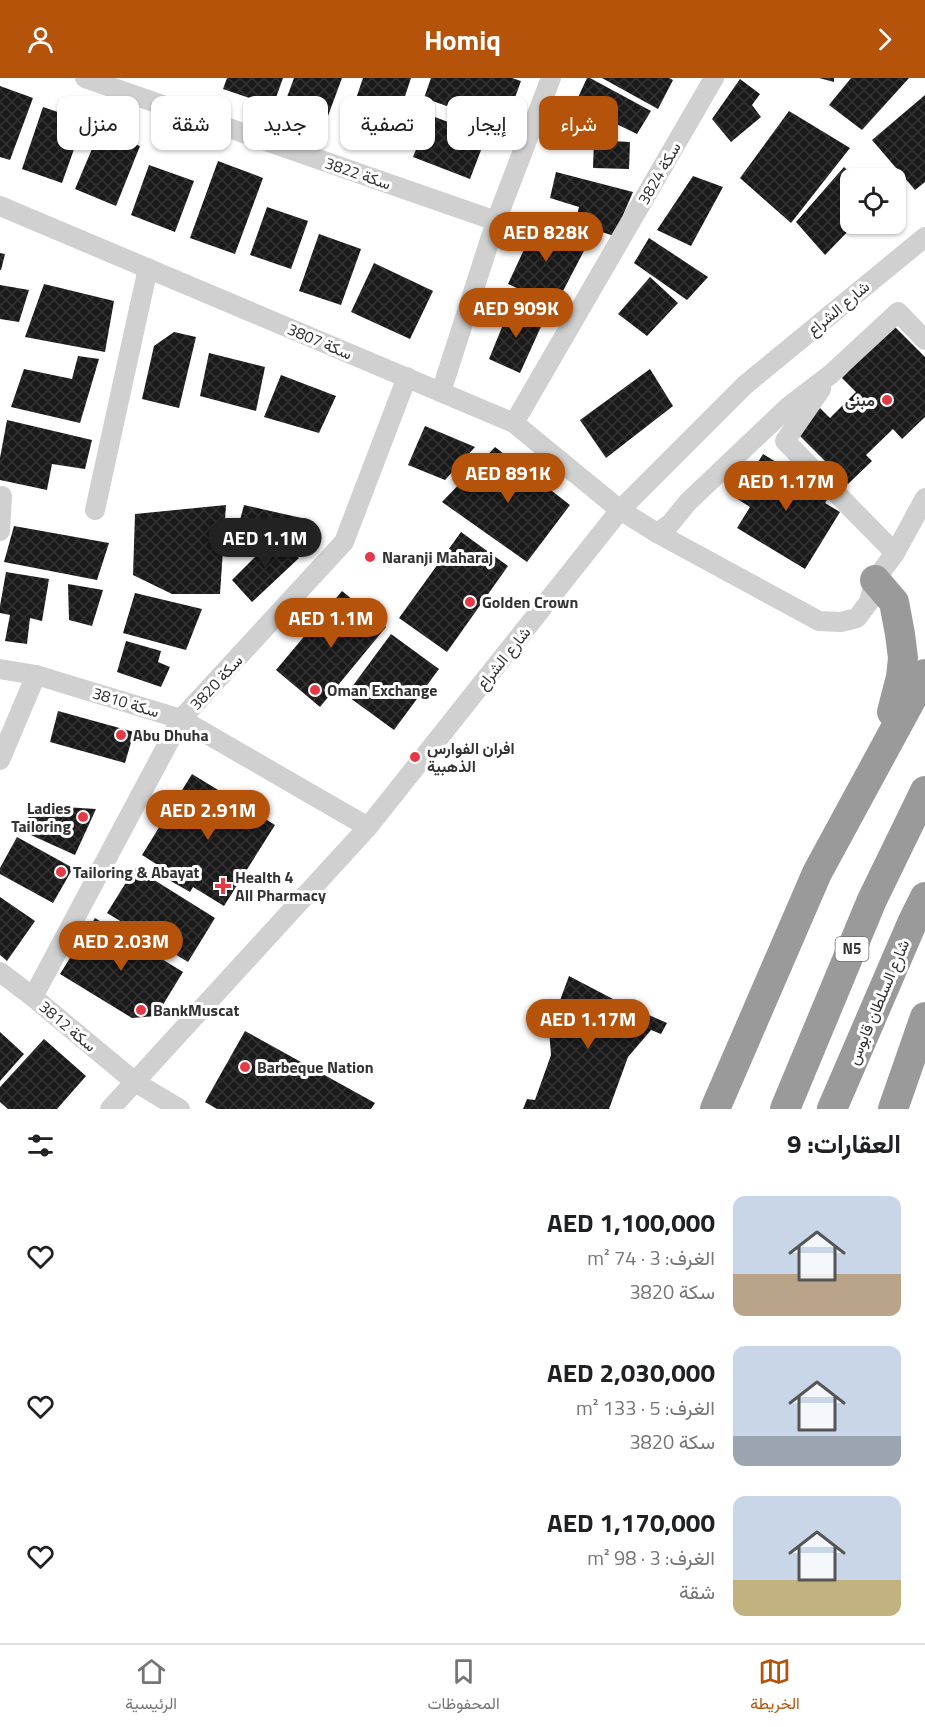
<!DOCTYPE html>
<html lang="ar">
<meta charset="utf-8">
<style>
body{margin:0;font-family:"Titillium Web",Vazirmatn,sans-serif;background:#f6f6f6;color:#202124;direction:rtl;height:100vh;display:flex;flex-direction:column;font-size:22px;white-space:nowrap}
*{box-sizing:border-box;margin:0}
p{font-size:20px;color:#757577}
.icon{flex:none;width:33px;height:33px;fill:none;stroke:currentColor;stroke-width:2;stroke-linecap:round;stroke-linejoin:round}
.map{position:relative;height:1031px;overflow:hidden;direction:ltr}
.panel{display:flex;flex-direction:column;background:#fff;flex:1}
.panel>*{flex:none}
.top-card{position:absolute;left:18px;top:18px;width:600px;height:54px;direction:rtl;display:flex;gap:12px}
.fabs{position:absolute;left:840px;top:90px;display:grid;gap:12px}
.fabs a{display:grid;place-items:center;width:66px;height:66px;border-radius:12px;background:#fff;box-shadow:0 2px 4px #0004;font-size:30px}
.price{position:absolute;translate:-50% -51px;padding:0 14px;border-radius:21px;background:#b45309;color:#fff;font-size:20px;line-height:39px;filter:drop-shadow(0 2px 3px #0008)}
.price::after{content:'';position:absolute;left:50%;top:36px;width:18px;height:14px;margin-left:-9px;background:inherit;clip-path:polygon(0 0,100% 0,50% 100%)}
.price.current{background:#222;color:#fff}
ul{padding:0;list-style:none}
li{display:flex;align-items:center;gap:18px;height:150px;padding:0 24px}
li span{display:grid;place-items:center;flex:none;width:168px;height:120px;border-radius:12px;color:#555}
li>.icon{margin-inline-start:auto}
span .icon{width:72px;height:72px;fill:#fffc;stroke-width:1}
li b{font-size:26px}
h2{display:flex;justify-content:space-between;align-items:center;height:72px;padding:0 24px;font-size:26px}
.pill{padding:0 21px;border-radius:12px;background:#fff;box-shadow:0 2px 4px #0004;font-size:21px;line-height:54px}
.pill.current{background:#b45309;color:#fff}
header{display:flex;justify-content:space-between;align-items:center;height:78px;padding:0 24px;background:#b45309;color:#fff;font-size:27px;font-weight:700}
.dock{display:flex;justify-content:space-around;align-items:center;height:84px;border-top:2px solid #e0e0e0;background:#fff;font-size:16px;color:#757577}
.dock a{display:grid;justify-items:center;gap:3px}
.dock .current{color:#b45309}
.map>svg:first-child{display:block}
.building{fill:url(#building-cross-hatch)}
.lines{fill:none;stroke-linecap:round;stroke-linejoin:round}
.minor{stroke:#d0d0d0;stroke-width:20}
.highway{stroke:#9a9a9a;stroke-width:30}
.poi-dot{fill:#e63946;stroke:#fff;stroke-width:2}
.labels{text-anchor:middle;stroke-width:6;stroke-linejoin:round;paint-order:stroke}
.shield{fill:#fff;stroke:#707070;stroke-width:1.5}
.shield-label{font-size:15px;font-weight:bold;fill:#333}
.street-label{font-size:16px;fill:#333;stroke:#fff}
.poi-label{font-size:16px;font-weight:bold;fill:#333;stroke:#fff;text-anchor:start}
</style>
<header><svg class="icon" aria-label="forward" viewBox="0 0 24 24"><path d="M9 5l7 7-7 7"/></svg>Homiq<svg class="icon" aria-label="person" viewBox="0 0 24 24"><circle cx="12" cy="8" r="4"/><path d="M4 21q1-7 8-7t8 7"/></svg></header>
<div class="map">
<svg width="925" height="1031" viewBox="0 0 925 1031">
<defs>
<pattern id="building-cross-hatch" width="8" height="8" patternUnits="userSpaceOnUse" patternTransform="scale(1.5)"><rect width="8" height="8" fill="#1a1a1a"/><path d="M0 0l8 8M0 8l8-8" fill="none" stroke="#333"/></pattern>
</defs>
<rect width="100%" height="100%" fill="#fff"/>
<g class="building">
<path d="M227 0H283L273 28 223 11Z"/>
<path d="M294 0H342L325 46 283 30Z"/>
<path d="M363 0H411L390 64 346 50Z"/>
<path d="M431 0H512L521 3 513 25 504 22 495 45 424 20Z"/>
<path d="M587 0H590L651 33 637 56 575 26Z"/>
<path d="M602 0H669L673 2 658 31Z"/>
<path d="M819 0H834V4Z"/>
<path d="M851 0H909L862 52 829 27Z"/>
<path d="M740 1 760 16 752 27 761 39 731 64 712 41Z"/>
<path d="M0 8 33 20 10 82 0 79Z"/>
<path d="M925 17V104L915 112 872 62Z"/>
<path d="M43 29 84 43 62 105 22 91Z"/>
<path d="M789 33 850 70 791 145 740 100Z"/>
<path d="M430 37 486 59 470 101 413 79Z"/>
<path d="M100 52 140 68 116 128 75 111Z"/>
<path d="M594 62 630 64 629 91 593 90Z"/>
<path d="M218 83 263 100 235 176 190 160Z"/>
<path d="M149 87 194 103 175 154 131 137Z"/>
<path d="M844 89 856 100H850V146H855L825 177 796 144Z"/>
<path d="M556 94 633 114 614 158 575 145 579 129 550 120Z"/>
<path d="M693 98 723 109 691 168 657 152Z"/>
<path d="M267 129 308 143 291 191 250 177Z"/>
<path d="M535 148 586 169 563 213 555 212 553 219 535 211 530 216 508 206Z"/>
<path d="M319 156 361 171 341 227 299 213Z"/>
<path d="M649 160 708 199 687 222 634 185Z"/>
<path d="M0 175 5 176 1 192H0Z"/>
<path d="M374 185 433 213 410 261 351 234Z"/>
<path d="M650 199 678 225 647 258 618 236Z"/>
<path d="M44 206 114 223 105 274 25 259Z"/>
<path d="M0 207 29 212 19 244 0 241Z"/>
<path d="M511 227 544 242 520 295 489 281Z"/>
<path d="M893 247 925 279V339L902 361 893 351 866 377 872 383 848 406 796 354 820 330 830 340 856 314 842 300Z"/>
<path d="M174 254 196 259 179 330 142 321 154 268Z"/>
<path d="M209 275 265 289 256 333 200 318Z"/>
<path d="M78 278 99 281 80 345 11 329 24 291 72 301Z"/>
<path d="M650 291 673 328 606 380 580 342Z"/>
<path d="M281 297 336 318 319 355 264 339Z"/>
<path d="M7 342 92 362 85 391 52 386 47 412 0 402V380Z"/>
<path d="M425 348 475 369 445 402 408 387Z"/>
<path d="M495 369 570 427 527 484 442 424Z"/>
<path d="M763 376 830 417 825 425 840 434 805 491 737 450 750 429 736 420Z"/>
<path d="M226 427 220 516H172L133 497 135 436Z"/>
<path d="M244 427 306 441 299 457 263 447 247 467 233 468Z"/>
<path d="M14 448 109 465 97 502 4 484Z"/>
<path d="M461 454 508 488 447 574 399 540Z"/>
<path d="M274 460 299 480 252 524 232 502Z"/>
<path d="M6 494 49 501 42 543 30 540 27 566 5 563 10 537 0 535V528Z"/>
<path d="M68 506 103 512 92 548 69 542Z"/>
<path d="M342 513 386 549 320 629 276 592Z"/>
<path d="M135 515 202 531 186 572 123 555Z"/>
<path d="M391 556 439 591 394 652 346 617Z"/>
<path d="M126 563 161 573 158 584 170 589 161 609 117 594Z"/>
<path d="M58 633 134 654 125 685 50 664Z"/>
<path d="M192 696 275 747 224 828 193 809 190 814 169 802 172 796 142 777Z"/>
<path d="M34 727 96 731 75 777 22 753Z"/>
<path d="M17 759 73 790 53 825 0 796V790Z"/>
<path d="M135 790 215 840 188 884 107 835Z"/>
<path d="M0 819 35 843 7 883 0 877Z"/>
<path d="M95 840 183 894 156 938 132 940 60 896Z"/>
<path d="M569 898 613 921 607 931 636 944 642 934 667 945 661 956 651 952 628 979 609 1031H523L527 1021 535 1022 551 977 549 952Z"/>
<path d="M245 953 375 1025 371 1031H217L205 1024Z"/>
<path d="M0 954 24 976 0 1003Z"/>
<path d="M44 961 86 998 57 1031H8L0 1024V1009Z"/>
</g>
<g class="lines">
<g class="minor">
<path d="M85 0 496 143"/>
<path d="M0 128 514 345 620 432 657 455 819 543 841 544 857 540 869 524 875 502 895 475 925 420"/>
<path d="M821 311 785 363 895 475"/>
<path d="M441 314 496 143 551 0"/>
<path d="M514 345 714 0"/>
<path d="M95 432 148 190"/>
<path d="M0 453 2 418"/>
<path d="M657 455 670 446 688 424 788 329 831 296 898 234 925 262"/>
<path d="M0 591 36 597 181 641 368 749"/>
<path d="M0 682 36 597"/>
<path d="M0 894 33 919 135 1004 180 1031"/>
<path d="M33 919 181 641 344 464 407 299"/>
<path d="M110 1031 368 749 620 432 745 307 925 159"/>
</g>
<g class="highway">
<path d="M875 502 894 524 900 556 903 580 901 599 892 634"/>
<path d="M715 1031 817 795 925 596"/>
<path d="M785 1031 872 822 925 713"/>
<path d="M832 1031 913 843 925 819"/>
<path d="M893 1031 925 939"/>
</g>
</g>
<g class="poi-dot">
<circle cx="887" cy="322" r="6"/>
<circle cx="370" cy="479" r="6"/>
<circle cx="470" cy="524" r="6"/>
<circle cx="315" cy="612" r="6"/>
<circle cx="121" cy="657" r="6"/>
<circle cx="415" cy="679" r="6"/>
<circle cx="83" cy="739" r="6"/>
<circle cx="61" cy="794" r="6"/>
<path d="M220 799h6v6h6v6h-6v6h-6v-6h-6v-6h6z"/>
<circle cx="141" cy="932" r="6"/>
<circle cx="245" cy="989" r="6"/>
</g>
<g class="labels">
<rect class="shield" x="835.5" y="859" width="33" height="24" rx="4.5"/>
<g class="shield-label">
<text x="852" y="876">N5</text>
</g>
<g class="street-label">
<text transform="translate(358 95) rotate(19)" y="6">سكة 3822</text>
<text transform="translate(659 95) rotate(-60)" y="6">سكة 3824</text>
<text transform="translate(838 230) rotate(-40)" y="6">شارع الشراع</text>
<text transform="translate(320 263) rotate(23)" y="6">سكة 3807</text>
<text transform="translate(503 580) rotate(-51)" y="6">شارع الشراع</text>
<text transform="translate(216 604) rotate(-47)" y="6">سكة 3820</text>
<text transform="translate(126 624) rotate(17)" y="6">سكة 3810</text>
<text transform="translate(878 924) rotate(-67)" y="6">شارع السلطان قابوس</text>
<text transform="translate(68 948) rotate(40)" y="6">سكة 3812</text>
</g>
<g class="poi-label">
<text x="875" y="328" text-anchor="end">مبنى</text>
<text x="382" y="485">Naranji Maharaj</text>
<text x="482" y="530">Golden Crown</text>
<text x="327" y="618">Oman Exchange</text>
<text x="133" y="663">Abu Dhuha</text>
<text x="427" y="676">افران الفوارس<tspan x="427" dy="18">الذهبية</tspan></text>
<text x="71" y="736" text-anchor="end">Ladies<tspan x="71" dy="18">Tailoring</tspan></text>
<text x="73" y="800">Tailoring &amp; Abayat</text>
<text x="235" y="805">Health 4<tspan x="235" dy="18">All Pharmacy</tspan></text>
<text x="153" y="938">BankMuscat</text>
<text x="257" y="995">Barbeque Nation</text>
</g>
</g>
</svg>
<div class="fabs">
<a><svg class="icon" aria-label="locate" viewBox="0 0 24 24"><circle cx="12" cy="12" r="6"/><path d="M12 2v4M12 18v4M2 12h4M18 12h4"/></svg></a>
</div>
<b class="price" style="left:546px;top:185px">AED 828K</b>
<b class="price" style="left:516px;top:261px">AED 909K</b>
<b class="price" style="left:508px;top:426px">AED 891K</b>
<b class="price" style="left:786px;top:434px">AED 1.17M</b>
<b class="price current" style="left:265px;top:491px">AED 1.1M</b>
<b class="price" style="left:331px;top:571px">AED 1.1M</b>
<b class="price" style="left:208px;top:763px">AED 2.91M</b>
<b class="price" style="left:121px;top:894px">AED 2.03M</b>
<b class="price" style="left:588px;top:972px">AED 1.17M</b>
<div class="top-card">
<a class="pill current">شراء</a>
<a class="pill">إيجار</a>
<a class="pill">تصفية</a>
<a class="pill">جديد</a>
<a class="pill">شقة</a>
<a class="pill">منزل</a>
</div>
</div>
<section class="panel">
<h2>العقارات: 9<svg class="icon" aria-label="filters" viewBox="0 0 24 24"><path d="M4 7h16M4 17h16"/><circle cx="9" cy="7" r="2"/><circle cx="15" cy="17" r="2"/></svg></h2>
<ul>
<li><span style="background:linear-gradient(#c9d6e8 65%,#b9a48a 0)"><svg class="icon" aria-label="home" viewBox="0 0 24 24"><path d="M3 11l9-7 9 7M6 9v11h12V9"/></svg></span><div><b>AED 1,100,000</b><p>الغرف: 3 · 74 m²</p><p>سكة 3820</p></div><svg class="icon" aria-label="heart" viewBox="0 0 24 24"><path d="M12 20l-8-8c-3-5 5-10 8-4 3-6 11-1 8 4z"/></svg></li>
<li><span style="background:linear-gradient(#c9d6e8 75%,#9aa5b1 0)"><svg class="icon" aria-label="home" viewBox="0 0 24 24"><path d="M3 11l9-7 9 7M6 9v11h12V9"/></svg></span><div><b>AED 2,030,000</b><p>الغرف: 5 · 133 m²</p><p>سكة 3820</p></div><svg class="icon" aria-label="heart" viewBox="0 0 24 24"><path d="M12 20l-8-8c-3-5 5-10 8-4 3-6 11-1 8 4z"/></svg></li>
<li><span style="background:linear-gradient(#c9d6e8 70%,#c2b280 0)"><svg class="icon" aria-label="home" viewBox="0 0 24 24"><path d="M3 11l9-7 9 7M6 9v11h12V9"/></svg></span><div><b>AED 1,170,000</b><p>الغرف: 3 · 98 m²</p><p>شقة</p></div><svg class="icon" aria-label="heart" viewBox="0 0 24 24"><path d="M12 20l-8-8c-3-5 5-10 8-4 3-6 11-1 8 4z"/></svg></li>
</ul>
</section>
<nav class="dock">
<a class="current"><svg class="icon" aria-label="map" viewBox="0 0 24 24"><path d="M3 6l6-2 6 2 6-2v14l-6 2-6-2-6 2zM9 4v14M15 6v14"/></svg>الخريطة</a>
<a><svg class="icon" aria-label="saved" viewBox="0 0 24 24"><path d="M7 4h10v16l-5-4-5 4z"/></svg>المحفوظات</a>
<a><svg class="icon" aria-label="home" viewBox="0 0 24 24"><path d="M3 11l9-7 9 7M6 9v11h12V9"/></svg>الرئيسية</a>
</nav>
